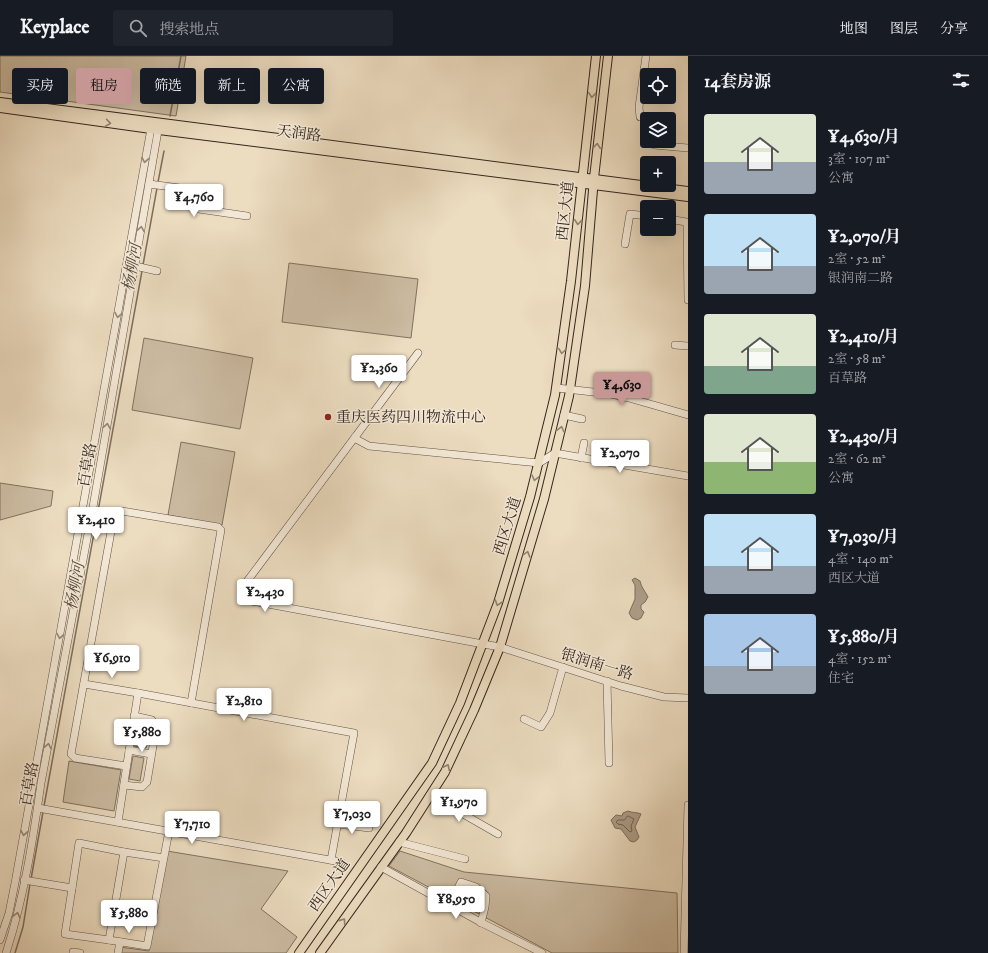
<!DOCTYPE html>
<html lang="zh">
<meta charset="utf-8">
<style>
body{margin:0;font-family:"IM FELL DW Pica","Noto Serif SC",serif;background:#20242c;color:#f1f3f6;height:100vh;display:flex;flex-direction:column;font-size:15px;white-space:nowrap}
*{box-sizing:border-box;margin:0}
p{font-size:13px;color:#9ea1a6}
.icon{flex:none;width:22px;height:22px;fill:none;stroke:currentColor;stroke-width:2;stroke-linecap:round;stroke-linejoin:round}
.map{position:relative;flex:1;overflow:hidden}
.sheet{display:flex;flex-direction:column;background:#171b24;width:300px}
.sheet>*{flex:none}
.banner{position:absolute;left:12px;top:12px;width:380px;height:36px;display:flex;gap:8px}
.buttons{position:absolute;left:640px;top:12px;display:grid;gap:8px}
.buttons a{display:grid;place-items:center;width:36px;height:36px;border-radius:4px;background:#171b24;box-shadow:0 4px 16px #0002;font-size:20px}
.price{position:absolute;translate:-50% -34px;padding:0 9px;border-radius:4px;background:#fff;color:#222;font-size:13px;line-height:26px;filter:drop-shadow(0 1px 2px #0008)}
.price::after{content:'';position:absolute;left:50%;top:24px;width:12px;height:9px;margin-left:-6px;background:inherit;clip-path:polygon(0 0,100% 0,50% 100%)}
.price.active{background:#c59692;color:#111}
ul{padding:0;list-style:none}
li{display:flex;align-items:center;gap:12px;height:100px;padding:0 16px}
li span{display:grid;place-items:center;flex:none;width:112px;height:80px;border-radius:4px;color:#555}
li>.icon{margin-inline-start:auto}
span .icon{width:48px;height:48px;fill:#fffc;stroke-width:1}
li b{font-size:17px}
h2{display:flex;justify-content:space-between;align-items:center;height:48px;padding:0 16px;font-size:17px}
.tag{padding:0 14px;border-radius:4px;background:#171b24;box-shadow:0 4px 16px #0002;font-size:14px;line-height:36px}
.tag.active{background:#c59692;color:#111}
header{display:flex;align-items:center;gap:24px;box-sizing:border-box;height:56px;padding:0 20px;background:#171b24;border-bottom:1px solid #363941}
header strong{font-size:19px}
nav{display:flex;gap:22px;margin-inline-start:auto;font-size:14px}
.search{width:280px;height:36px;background:#20242c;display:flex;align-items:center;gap:10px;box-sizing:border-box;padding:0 14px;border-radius:4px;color:#9ea1a6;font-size:15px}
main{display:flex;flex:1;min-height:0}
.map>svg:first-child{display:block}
.green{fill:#cdbda4;stroke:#807261}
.water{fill:#ad9e89;stroke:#7d6e5e}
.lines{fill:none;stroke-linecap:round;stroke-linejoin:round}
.shore{stroke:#706254;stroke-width:1}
.stream{stroke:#7d6e5e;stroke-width:1.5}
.minor-casing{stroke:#625446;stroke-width:8}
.major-casing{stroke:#34271e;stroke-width:10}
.minor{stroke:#f3e8d6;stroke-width:7}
.major{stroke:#ecdcc0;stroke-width:8}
.oneway{stroke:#90826f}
.oneway2{stroke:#94887a}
.poi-dot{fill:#8f2418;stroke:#f3e8d6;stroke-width:1.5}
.labels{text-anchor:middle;stroke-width:3;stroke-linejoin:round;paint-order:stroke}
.street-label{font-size:15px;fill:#34271e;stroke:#f3e8d6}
.poi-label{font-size:15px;fill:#34271e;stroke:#f3e8d6;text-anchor:start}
.water-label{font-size:16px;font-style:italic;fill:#584b3e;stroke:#f3e8d6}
</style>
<header>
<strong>Keyplace</strong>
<div class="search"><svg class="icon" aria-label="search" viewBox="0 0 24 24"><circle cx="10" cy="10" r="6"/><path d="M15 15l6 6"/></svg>搜索地点</div>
<nav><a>地图</a><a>图层</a><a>分享</a></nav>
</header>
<main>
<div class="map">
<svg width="688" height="897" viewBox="0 0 688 897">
<rect width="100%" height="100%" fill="#ecdcc0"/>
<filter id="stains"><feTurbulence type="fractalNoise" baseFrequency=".005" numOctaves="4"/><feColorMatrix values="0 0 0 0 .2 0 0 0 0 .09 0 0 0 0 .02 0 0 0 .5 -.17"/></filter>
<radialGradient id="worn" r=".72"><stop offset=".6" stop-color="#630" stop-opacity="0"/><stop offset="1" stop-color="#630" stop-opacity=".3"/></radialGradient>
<g class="green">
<path d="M0 0H186L176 60 0 36Z"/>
<path d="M289 207 418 223 411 282 282 266Z"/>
<path d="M144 282 253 302 240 373 132 354Z"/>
<path d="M181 386 235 396 222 469 168 459Z"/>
<path d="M0 427 53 435 51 450 0 464Z"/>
<path d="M138 667 150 669 146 692 134 690Z"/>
<path d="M133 700 144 702 140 725 129 723Z"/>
<path d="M69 705 121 714 114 755 63 746Z"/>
<path d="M167 795 288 815 261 853 297 881 286 897H119L120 891 149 895Z"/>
<path d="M400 795 464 816 677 837 678 897H552L389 810Z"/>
</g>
<g class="water">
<path d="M635 522 640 525C641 531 645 535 648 541L645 546 641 549V553L644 556 641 562 637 564 632 562 629 557 635 543V529L632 524Z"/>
<path d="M628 755C632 757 637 756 641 758L635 771 639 781 637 784 634 786 630 785 621 773 615 772 611 764 616 759 622 760 623 757Z"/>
</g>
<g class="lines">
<path class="shore" d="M628 760 634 763 631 770 632 775 630 776 623 769 618 768 616 766 618 764H624Z"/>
<g class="stream">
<path d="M170 60 181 0"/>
<path d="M158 126 164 95"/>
<path d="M143 209 157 132"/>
<path d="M44 750 142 215"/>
<path d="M31 823 43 756"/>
<path d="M15 897 23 871 30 828"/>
</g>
<defs>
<g id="minor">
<path d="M646 0 639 51 640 61 652 63"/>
<path d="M654 85V89L688 92"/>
<path d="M149 128 195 134 192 152 247 160"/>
<path d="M669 163 686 166 687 168 688 244"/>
<path d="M625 188 630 158 647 160"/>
<path d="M135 210 157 215"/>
<path d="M675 289 688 290"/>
<path d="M418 297 245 528V534L251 545 483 588 500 591 621 630 664 641 688 642"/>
<path d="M557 332 611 338 629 342 688 359"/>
<path d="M564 359 582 363"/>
<path d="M355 381 356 383 369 390 539 407 555 397 688 420"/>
<path d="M581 402 584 387"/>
<path d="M607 625 609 707"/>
<path d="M84 628 138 637"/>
<path d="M524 663 541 671 550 657 563 611"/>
<path d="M129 694 151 698"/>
<path d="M126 710 75 702 71 698 114 459 122 455 218 471 221 474 191 647"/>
<path d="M124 729 142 731 147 726 156 672 152 664 134 660"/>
<path d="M430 739 498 778"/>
<path d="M38 752 341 806"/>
<path d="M118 766 138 637 354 677 331 804"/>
<path d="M338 768 369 772"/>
<path d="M399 786 465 803"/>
<path d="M164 802 124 796 109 884 147 890 169 775"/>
<path d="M381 811 482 867 542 897"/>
<path d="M24 824 72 832"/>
<path d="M457 834 461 826 476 831 486 840 485 851 481 867"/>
<path d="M0 884 9 857 15 827 152 67"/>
<path d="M109 884 65 878 79 787 124 796"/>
<path d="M73 896 80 897"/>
<path d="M6 897C24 842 33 784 41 727L93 451 159 69"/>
<path d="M118 897 120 886"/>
<path d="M684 897 688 749"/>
</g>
<g id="major">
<path d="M0 46 688 135"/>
<path d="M0 52 151 73 688 141"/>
<path d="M299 897 432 707 460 647 498 547 530 441 555 339 571 225 596 0"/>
<path d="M320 897 406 777 445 716 474 654 500 591 544 443 569 340 585 230 594 122 608 0"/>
</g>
</defs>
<use href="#minor" class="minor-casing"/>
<use href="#major" class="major-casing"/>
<use href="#minor" class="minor"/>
<use href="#major" class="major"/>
</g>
<defs><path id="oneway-chevron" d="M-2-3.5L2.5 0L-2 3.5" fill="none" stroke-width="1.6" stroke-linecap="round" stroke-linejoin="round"/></defs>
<g class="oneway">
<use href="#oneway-chevron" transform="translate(592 39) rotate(96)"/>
<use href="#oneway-chevron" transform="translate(108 67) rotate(8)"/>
<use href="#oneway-chevron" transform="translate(597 90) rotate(-84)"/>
<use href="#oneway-chevron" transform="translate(578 166) rotate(96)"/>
<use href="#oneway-chevron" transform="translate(562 295) rotate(98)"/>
<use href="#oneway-chevron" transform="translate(561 373) rotate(-76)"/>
<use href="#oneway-chevron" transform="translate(535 422) rotate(104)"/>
<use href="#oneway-chevron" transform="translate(527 498) rotate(-73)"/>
<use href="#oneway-chevron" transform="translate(498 547) rotate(109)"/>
<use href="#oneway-chevron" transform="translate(447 711) rotate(-64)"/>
<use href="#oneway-chevron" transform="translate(343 865) rotate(-55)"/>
</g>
<g class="oneway2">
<use href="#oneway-chevron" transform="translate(145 104) rotate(100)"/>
<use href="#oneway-chevron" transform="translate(141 173) rotate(-80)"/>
<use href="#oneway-chevron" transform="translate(118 259) rotate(100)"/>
<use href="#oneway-chevron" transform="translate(107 370) rotate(-80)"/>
<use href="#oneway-chevron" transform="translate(60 580) rotate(100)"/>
<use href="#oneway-chevron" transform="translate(48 690) rotate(-79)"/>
<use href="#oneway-chevron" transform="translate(24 777) rotate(100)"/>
<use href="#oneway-chevron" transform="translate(17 859) rotate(-76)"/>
</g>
<circle class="poi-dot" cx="328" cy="361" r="4"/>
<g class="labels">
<g class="street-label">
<text transform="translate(299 77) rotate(7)" y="5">天润路</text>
<text transform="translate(565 155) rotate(-84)" y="5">西区大道</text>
<text transform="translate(87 409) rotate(-80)" y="5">百草路</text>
<text transform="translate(507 470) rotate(-73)" y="5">西区大道</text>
<text transform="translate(597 608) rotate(17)" y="5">银润南一路</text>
<text transform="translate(29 728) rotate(-80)" y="5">百草路</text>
<text transform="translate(329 829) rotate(-55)" y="5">西区大道</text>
</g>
<g class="poi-label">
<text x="336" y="366">重庆医药四川物流中心</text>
</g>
<g class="water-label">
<text transform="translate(131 211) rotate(-80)" y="6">杨柳河</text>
<text transform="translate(74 530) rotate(-80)" y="6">杨柳河</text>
</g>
</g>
<rect width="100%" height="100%" filter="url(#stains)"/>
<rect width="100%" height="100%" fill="url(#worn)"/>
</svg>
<div class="buttons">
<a><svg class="icon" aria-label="locate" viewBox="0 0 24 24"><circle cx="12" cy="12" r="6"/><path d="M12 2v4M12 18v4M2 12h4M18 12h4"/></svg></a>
<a><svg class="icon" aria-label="layers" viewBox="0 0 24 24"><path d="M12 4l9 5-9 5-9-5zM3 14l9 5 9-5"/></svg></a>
<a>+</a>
<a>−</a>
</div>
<b class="price" style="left:194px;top:162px">¥4,760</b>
<b class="price" style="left:379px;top:333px">¥2,360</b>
<b class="price active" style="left:622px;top:350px">¥4,630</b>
<b class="price" style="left:620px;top:418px">¥2,070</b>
<b class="price" style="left:96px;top:485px">¥2,410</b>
<b class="price" style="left:265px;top:557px">¥2,430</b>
<b class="price" style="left:112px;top:623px">¥6,910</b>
<b class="price" style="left:244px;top:666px">¥2,810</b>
<b class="price" style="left:142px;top:697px">¥5,880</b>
<b class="price" style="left:459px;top:767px">¥1,970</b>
<b class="price" style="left:352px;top:779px">¥7,030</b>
<b class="price" style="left:192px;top:789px">¥7,710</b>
<b class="price" style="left:456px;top:864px">¥8,950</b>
<b class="price" style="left:129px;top:878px">¥5,880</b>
<div class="banner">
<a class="tag">买房</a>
<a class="tag active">租房</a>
<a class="tag">筛选</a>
<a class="tag">新上</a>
<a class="tag">公寓</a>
</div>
</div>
<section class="sheet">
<h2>14套房源<svg class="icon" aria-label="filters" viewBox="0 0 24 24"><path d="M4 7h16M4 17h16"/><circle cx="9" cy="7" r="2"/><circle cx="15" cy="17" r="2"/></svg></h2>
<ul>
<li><span style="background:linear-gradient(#dfe7d0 60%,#9aa5b1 0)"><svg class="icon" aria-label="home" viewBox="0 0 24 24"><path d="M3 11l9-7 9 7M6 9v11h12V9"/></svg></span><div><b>¥4,630/月</b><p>3室 · 107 m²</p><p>公寓</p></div></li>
<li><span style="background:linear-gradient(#bfe0f5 65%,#9aa5b1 0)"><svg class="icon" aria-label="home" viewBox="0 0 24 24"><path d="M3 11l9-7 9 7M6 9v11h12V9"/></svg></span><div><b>¥2,070/月</b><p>2室 · 52 m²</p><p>银润南二路</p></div></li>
<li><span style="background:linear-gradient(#dfe7d0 65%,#7fa58c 0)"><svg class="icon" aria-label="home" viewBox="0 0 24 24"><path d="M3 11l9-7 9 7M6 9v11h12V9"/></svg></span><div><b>¥2,410/月</b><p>2室 · 58 m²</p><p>百草路</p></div></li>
<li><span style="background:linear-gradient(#dfe7d0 60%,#8fb573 0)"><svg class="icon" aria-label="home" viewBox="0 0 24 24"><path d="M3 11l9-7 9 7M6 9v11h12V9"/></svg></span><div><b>¥2,430/月</b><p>2室 · 62 m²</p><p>公寓</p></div></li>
<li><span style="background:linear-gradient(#bfe0f5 65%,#9aa5b1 0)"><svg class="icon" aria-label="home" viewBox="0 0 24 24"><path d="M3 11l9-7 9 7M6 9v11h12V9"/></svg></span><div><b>¥7,030/月</b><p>4室 · 140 m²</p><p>西区大道</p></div></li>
<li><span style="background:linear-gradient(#a9c7e8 65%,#9aa5b1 0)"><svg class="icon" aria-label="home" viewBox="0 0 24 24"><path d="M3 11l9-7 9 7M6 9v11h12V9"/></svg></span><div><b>¥5,880/月</b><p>4室 · 152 m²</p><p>住宅</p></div></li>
</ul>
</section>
</main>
